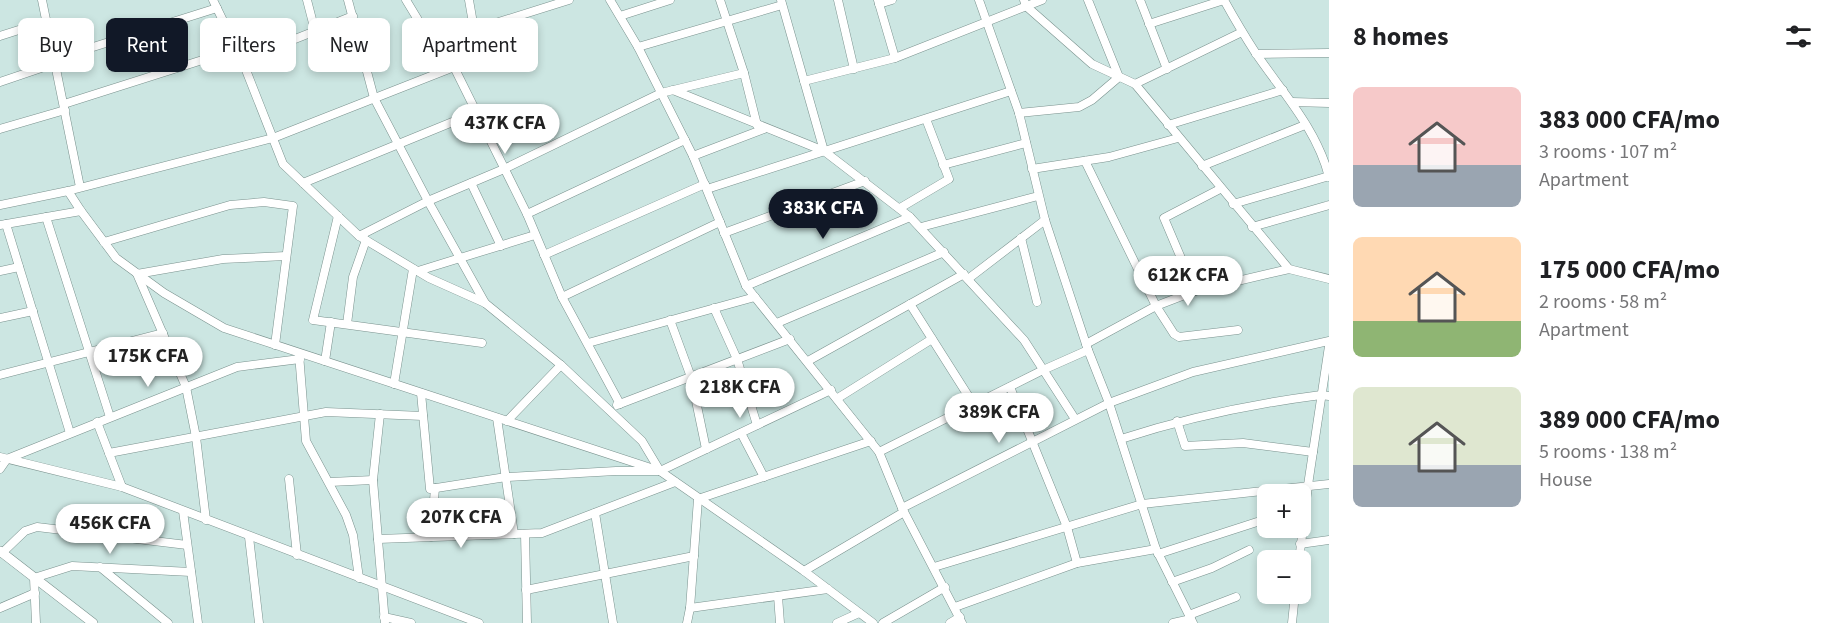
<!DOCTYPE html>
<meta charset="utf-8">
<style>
body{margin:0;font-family:"Source Sans 3",sans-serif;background:#f6f6f6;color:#202124;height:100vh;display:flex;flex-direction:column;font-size:22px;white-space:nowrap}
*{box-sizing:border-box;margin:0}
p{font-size:20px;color:#757577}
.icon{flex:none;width:33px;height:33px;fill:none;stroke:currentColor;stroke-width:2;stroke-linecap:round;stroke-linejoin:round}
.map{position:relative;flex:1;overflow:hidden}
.sheet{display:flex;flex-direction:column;background:#fff;width:510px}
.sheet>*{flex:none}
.hud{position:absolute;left:18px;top:18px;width:570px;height:54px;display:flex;gap:12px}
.controls{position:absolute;left:1257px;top:484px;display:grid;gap:12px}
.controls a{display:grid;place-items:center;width:54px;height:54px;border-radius:9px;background:#fff;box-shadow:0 3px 9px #0003;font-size:30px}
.price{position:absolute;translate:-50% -51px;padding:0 14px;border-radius:21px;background:#fff;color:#222;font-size:20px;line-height:39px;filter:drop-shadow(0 2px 3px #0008)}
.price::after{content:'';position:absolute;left:50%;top:36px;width:18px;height:14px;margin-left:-9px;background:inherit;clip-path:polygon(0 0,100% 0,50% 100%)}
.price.selected{background:#111827;color:#fff}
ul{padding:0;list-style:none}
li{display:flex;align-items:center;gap:18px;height:150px;padding:0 24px}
li span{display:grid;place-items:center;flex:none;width:168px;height:120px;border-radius:9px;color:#555}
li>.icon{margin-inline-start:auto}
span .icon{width:72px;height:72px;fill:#fffc;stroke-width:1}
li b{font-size:26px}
h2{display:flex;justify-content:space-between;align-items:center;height:72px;padding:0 24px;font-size:26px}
.tag{padding:0 21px;border-radius:9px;background:#fff;box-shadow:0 3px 9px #0003;font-size:21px;line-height:54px}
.tag.selected{background:#111827;color:#fff}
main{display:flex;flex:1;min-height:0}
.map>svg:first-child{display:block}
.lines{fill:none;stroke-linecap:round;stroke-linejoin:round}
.minor-casing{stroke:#7a928e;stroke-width:9}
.tertiary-casing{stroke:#7a928e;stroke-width:10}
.minor{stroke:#fff;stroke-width:8}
.tertiary{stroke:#fff;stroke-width:9}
</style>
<main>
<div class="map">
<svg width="1329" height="623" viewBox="0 0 1329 623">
<rect width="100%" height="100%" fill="#cce6e2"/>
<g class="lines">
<defs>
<g id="minor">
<path d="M42 0 80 187"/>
<path d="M213 0 242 60 283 164 359 236 429 278 485 303 561 365 642 441 660 471"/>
<path d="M307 0 315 31"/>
<path d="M348 0 374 98 428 201 485 303"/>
<path d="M406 0 432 43 454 67 527 214 562 297 620 404"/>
<path d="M469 0 474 29"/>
<path d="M610 0 638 47 693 156 746 286 879 452 902 508 962 623"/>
<path d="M720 0 744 73 757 125"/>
<path d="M781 0 824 151"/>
<path d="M838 0 854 69"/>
<path d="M878 0 895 58"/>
<path d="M979 0 1019 113 1045 220 1088 350 1109 403 1156 549 1193 623"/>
<path d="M1024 0 1026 6 1092 64 1135 84 1289 269 1329 279"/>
<path d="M1140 0 1167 69"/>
<path d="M1224 0C1234 18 1244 35 1255 52 1282 92 1317 129 1329 177"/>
<path d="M879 4 892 0"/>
<path d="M620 16 670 0"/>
<path d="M1149 24 1224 0"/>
<path d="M0 36 47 21"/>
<path d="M432 43 569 0"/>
<path d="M638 47 782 5"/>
<path d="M1256 54 1329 53"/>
<path d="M55 59 217 8"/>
<path d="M242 60 353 16"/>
<path d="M804 81 895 58 1042 0"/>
<path d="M0 82 56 63"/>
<path d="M1135 84 1242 32"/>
<path d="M673 90 824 151 910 217 1024 340 1075 419"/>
<path d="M1292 102 1329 103"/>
<path d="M64 104 237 49"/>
<path d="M1019 113 1079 107 1092 100 1119 77 1088 0"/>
<path d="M1168 125 1283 90"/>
<path d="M0 129 65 110"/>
<path d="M693 156 764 129"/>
<path d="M1085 161 1156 306 1174 334 1179 337 1238 330"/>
<path d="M943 165 1026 143"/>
<path d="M1202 166 1305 125"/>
<path d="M1032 169 1109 157 1178 138"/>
<path d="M303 183 477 112"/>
<path d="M471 183 501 246"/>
<path d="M707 189 1011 91"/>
<path d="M68 191 81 211 116 258 164 293 224 328 660 471 804 571 873 623"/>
<path d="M1233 204 1329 176"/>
<path d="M0 205 68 191 273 138 454 67"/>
<path d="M900 208 949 179 926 119"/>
<path d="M527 214 685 140"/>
<path d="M338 216 313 320 482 343"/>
<path d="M46 217 110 417"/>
<path d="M6 224 70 433"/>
<path d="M0 225 81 211"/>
<path d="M921 227 1038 196"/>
<path d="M1252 227 1329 205"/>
<path d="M724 233 865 181"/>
<path d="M359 236 428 201 504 169 661 93 744 73"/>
<path d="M1021 238 1037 302"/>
<path d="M104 242 230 205 264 202 293 206 275 345"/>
<path d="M544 255 705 184"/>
<path d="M0 271 19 267"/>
<path d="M418 271 535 235"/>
<path d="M968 279 1045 220"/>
<path d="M746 286 910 217"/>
<path d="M1195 291 1164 218 1220 189"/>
<path d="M562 297 720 222"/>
<path d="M910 304 974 405"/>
<path d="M714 308 737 359 757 425"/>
<path d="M0 318 33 311"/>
<path d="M670 320 691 377 706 449"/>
<path d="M777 323 944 252"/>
<path d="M347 324 353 277 366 240"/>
<path d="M588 343 755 297"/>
<path d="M1086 344 1156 306 1195 291 1289 269"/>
<path d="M299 354 306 441 346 515 353 535 359 578"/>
<path d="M325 361 331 322"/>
<path d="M808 361 964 274"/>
<path d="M0 375 163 333"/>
<path d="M394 384 413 269"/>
<path d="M1010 387 1067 527 1077 563"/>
<path d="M421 393 430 489 506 477 616 471H660L831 390"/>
<path d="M838 398 932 339"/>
<path d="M617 405 790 339"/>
<path d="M380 414 373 480 385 623"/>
<path d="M497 418 514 534"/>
<path d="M507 421 561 365"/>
<path d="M1177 421 1185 446 1243 443 1313 452"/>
<path d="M97 422 122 487"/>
<path d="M741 433 764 477"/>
<path d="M1121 439C1189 417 1251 404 1321 395L1329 396"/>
<path d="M879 452 1043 370 1088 350"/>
<path d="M109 453 326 412 423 416"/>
<path d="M0 457 122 487 479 623"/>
<path d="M0 469 7 459 237 367 300 359"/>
<path d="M289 479 297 555"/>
<path d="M330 482 373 480"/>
<path d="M902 508 1109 403 1193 372 1329 341"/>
<path d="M183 511 198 623"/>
<path d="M595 513 613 623"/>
<path d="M206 520 196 437 186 387 137 274 223 259 286 256"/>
<path d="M525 534 527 623"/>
<path d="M249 537 259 623"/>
<path d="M431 537 435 488"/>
<path d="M378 539 542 533 675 482"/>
<path d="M1300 544 1329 540"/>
<path d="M2 553 25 531 37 527 187 545"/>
<path d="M1158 554 1257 522 1268 521"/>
<path d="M1299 561 1308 485 1329 346"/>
<path d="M100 567 168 623"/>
<path d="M934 567 1142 504 1329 484"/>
<path d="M804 571 904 512"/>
<path d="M1172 582 1212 568 1249 550"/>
<path d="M526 590 694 556"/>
<path d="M778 596 780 623"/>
<path d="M955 607 1077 563 1156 549"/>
<path d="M0 608 35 593"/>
<path d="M690 608 828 589"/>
<path d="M1189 615 1236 597"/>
<path d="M384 617 411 623"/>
<path d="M36 623 34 578 72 566 191 572"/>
<path d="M687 623 690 608 698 499 871 441"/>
<path d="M837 623 859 613"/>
<path d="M883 623 945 587"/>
<path d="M950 623 960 617"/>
<path d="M1173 623 1191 619"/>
<path d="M1292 623 1295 594"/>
</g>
<path id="tertiary" d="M0 551 93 623"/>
</defs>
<use href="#minor" class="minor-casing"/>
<use href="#tertiary" class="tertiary-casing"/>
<use href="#minor" class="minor"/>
<use href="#tertiary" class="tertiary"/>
</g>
</svg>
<div class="controls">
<a>+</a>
<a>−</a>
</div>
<b class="price" style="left:505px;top:155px">437K CFA</b>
<b class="price selected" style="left:823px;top:240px">383K CFA</b>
<b class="price" style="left:1188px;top:307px">612K CFA</b>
<b class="price" style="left:148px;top:388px">175K CFA</b>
<b class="price" style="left:740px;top:419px">218K CFA</b>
<b class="price" style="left:999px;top:444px">389K CFA</b>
<b class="price" style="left:461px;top:549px">207K CFA</b>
<b class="price" style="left:110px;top:555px">456K CFA</b>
<div class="hud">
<a class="tag">Buy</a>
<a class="tag selected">Rent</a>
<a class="tag">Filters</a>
<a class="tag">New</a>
<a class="tag">Apartment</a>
</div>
</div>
<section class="sheet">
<h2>8 homes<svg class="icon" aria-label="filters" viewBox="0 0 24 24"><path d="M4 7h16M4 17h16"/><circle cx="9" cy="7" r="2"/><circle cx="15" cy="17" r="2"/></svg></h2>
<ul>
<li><span style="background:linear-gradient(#f6c9c9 65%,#9aa5b1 0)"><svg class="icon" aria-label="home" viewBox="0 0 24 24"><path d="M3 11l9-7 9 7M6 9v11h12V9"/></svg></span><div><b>383 000 CFA/mo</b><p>3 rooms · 107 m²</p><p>Apartment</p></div></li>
<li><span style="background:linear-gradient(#ffd9b3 70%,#8fb573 0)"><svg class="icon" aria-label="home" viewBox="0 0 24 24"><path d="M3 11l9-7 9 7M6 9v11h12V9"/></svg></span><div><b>175 000 CFA/mo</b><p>2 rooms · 58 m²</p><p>Apartment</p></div></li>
<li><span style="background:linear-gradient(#dfe7d0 65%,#9aa5b1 0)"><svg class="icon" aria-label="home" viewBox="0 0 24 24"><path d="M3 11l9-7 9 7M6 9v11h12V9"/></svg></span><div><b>389 000 CFA/mo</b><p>5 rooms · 138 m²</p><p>House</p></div></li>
</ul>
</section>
</main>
